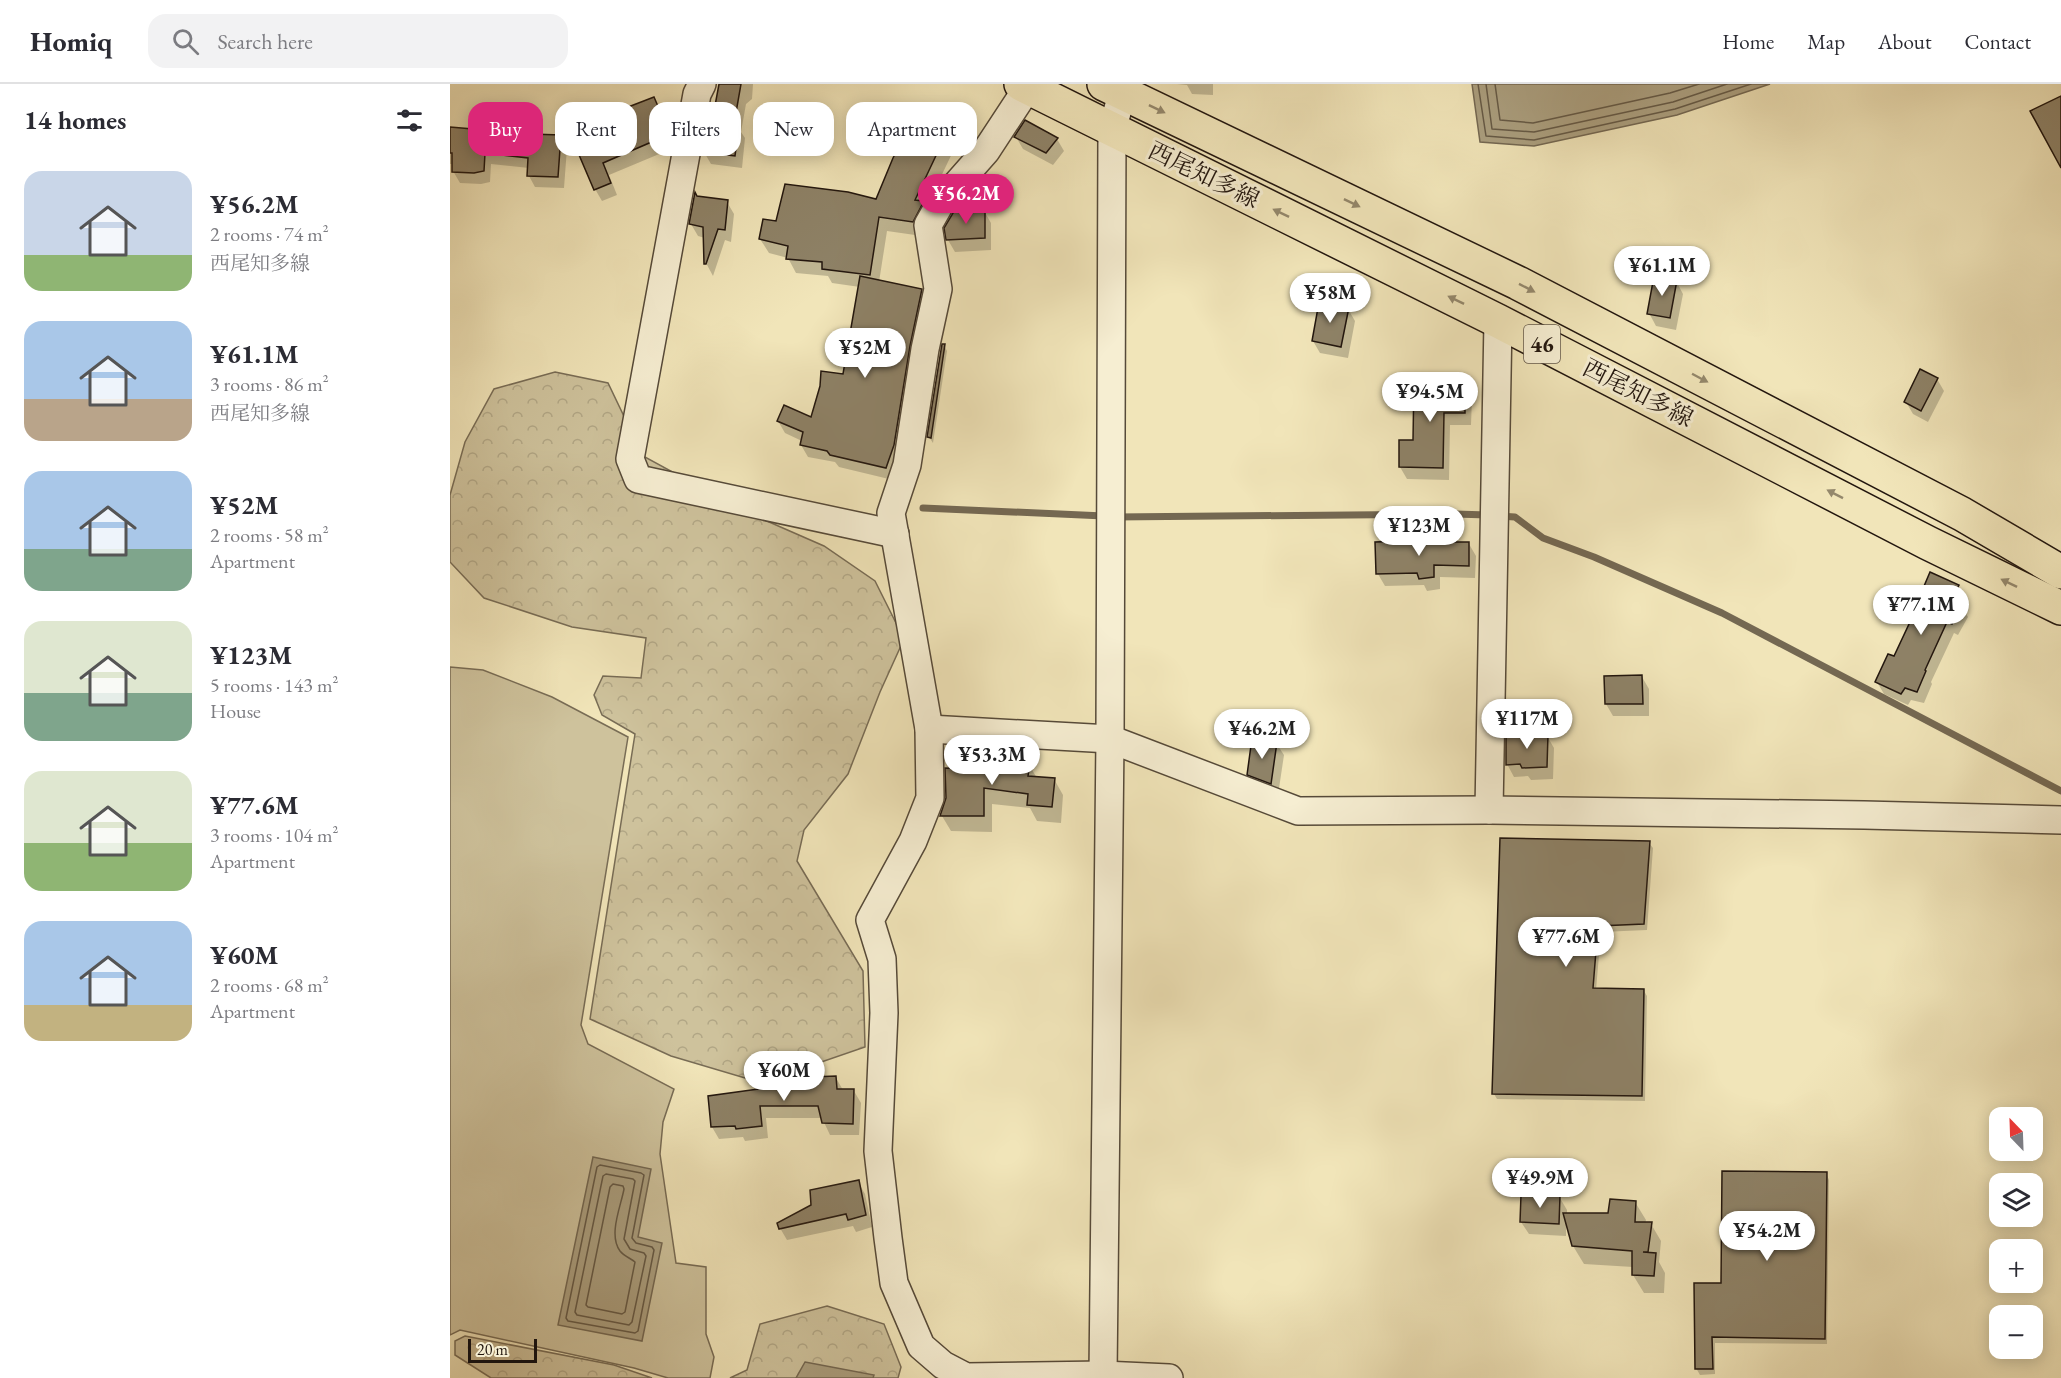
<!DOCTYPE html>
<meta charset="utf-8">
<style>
body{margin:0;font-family:"EB Garamond","Noto Serif JP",serif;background:#f2f2f3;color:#2b2b33;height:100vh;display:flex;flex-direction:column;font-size:22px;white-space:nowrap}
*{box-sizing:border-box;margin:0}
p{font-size:20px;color:#7c7c81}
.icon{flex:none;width:33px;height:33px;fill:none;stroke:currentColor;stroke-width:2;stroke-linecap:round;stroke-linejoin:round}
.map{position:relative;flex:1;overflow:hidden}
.panel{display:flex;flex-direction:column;background:#fff;width:450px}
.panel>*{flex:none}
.banner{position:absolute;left:18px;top:18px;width:570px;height:54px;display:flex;gap:12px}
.needle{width:39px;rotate:337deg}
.buttons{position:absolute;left:1539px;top:1023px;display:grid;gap:12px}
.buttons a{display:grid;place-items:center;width:54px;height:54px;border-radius:12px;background:#fff;box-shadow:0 3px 15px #0003;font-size:30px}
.scale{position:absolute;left:18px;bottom:15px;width:69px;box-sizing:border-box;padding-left:6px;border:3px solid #22160e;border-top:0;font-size:16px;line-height:21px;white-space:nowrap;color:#22160e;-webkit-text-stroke:4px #f6eed2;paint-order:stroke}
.price{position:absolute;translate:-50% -51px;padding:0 14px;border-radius:21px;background:#fff;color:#222;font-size:20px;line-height:39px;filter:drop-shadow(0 2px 3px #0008)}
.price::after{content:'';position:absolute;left:50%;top:36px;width:18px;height:14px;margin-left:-9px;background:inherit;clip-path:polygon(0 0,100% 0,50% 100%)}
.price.current{background:#db2777;color:#fff}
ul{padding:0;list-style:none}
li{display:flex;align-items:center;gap:18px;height:150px;padding:0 24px}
li span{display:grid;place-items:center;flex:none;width:168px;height:120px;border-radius:18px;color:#555}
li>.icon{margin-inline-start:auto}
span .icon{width:72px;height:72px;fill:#fffc;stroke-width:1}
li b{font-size:26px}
h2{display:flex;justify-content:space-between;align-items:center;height:72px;padding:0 24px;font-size:26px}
.chip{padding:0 21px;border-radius:18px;background:#fff;box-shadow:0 3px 15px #0003;font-size:21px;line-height:54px}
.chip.current{background:#db2777;color:#fff}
header{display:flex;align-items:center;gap:36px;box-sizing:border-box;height:84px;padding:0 30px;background:#fff;border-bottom:2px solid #e1e1e2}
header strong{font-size:28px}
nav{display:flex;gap:33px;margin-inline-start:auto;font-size:21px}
.search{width:420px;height:54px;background:#f2f2f3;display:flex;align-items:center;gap:15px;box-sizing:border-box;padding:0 21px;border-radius:18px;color:#7c7c81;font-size:22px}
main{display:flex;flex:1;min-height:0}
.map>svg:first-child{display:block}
.green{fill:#cec29c;stroke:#786c55;stroke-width:1.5}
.forest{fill:url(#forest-crowns);stroke:#786c55;stroke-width:1.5}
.water{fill:#ab9f7f;stroke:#746852;stroke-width:1.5}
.shadow{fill:#0003}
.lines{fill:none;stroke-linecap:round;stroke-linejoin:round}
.shore{stroke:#665a46;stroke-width:1.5}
.stream{stroke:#746852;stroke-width:7}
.building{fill:#8e8267;stroke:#22160e;stroke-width:1.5}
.minor-casing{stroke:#564a39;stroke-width:30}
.major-casing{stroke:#22160e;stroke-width:36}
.minor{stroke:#f6eed2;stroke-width:27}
.major{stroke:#f1e5b9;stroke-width:33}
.oneway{fill:#94886c}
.labels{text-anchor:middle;stroke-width:6;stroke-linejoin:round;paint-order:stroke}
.shield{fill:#f6eed2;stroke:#625749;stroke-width:1.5}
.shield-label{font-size:22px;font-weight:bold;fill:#22160e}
.street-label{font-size:24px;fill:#22160e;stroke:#f6eed2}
</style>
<header>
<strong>Homiq</strong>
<div class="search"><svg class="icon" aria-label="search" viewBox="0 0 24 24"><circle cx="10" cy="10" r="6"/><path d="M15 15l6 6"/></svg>Search here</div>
<nav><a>Home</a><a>Map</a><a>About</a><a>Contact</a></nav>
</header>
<main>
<section class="panel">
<h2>14 homes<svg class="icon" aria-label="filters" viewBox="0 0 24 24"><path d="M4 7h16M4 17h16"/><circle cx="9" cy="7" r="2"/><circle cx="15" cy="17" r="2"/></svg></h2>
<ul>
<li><span style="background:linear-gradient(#c9d6e8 70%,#8fb573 0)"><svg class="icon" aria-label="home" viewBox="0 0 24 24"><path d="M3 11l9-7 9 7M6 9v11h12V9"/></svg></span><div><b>¥56.2M</b><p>2 rooms · 74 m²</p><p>西尾知多線</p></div></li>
<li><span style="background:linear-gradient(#a9c7e8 65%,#b9a48a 0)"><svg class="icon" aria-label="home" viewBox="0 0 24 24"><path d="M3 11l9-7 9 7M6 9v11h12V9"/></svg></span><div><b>¥61.1M</b><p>3 rooms · 86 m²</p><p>西尾知多線</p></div></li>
<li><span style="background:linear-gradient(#a9c7e8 65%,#7fa58c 0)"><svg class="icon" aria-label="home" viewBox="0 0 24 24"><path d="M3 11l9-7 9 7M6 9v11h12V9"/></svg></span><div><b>¥52M</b><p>2 rooms · 58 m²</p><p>Apartment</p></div></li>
<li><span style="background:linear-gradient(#dfe7d0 60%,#7fa58c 0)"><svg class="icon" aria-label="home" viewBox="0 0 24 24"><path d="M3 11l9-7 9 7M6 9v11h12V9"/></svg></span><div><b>¥123M</b><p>5 rooms · 143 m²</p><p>House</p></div></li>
<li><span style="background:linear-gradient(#dfe7d0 60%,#8fb573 0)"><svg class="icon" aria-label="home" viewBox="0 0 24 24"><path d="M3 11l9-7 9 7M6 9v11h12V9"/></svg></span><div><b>¥77.6M</b><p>3 rooms · 104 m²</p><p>Apartment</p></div></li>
<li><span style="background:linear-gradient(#a9c7e8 70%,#c2b280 0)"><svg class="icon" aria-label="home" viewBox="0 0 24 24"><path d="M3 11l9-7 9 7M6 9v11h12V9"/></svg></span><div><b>¥60M</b><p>2 rooms · 68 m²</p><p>Apartment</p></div></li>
</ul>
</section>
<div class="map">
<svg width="1611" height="1294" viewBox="0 0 1611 1294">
<defs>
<pattern id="forest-crowns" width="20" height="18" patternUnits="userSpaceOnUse" patternTransform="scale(1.5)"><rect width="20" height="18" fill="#cec29c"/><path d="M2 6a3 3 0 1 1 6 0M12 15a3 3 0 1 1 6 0" fill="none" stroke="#b1a685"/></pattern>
</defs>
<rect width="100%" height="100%" fill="#f1e5b9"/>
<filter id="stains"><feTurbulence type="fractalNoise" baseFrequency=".00333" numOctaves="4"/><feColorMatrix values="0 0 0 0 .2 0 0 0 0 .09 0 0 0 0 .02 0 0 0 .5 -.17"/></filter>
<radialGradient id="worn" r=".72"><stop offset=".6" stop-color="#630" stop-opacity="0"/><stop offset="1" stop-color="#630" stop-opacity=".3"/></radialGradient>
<path class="green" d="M0 583 33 586 102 613 178 653 131 941 138 960 224 1005 213 1038 210 1070 226 1179 256 1183V1250L264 1273 260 1294H218L184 1284 10 1246 0 1251Z"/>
<g class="forest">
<path d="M105 288 158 299 193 372 294 427 374 462 425 497 454 555 430 608 398 690 354 746 347 777 413 887 415 963 351 985 295 994 221 972 140 935 185 650 152 631 144 611 153 592 191 594 196 554 122 543 34 514 0 478V411L15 358 44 305Z"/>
<path d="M377 1222 434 1240 451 1283 448 1294H280L297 1286 310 1240Z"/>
<path d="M15 1252 164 1281 202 1294H41L5 1271V1257Z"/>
</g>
<g class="water">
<path d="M1022 0H1320L1227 31 1084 62 1030 58Z"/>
<path d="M143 1073 201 1085 188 1153 212 1159 192 1257 108 1241Z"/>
<path d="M355 1278 424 1291 423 1294H346Z"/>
</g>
<g class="shadow">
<path d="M271 0H303L302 15 296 20 291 48 295 54 292 84 261 80 254 68 264 39Z"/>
<path d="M727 0H763V11L742 10 737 1Z"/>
<path d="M210 27 226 63 159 91 167 111 152 117 145 105 135 54 156 44Z"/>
<path d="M494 30 503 45 501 50 507 59 476 124 472 152 437 147 429 198 471 206 478 218 443 396 389 383 385 378 358 373 351 361 352 357 335 349 328 337 362 335 395 291 410 203 382 199 378 192 346 189 338 174 319 169 310 155 327 138 426 117 471 38Z"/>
<path d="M0 45 33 47 36 52 81 57 110 53 117 64 114 104 85 103 79 92V84L41 80 40 98 31 100 10 99 3 87V80H0Z"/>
<path d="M566 53 607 55 614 67 603 81 573 65Z"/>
<path d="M277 118 284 130 281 158 275 156 263 192 256 179 255 154 248 152 241 140Z"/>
<path d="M534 127 541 139V166L505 168 498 156Z"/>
<path d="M1226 197 1233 210 1226 246 1206 242 1199 229Z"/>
<path d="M882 199 886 205 883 222 898 225 905 237 898 274 870 269 863 257 870 221 867 220 864 215Z"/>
<path d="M494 261 497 267 483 359 479 353Z"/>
<path d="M1487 295 1494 307 1478 338 1463 330 1456 318Z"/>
<path d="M986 296 989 301H1015L1022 314 1021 341H1000L999 396 957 395 950 383 965 357Z"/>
<path d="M985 459 1019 460 1026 472 1025 494 990 493V505L977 507 974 501 935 502 928 490Z"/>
<path d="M1508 502 1514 514 1511 522 1518 533 1508 551 1504 549 1481 598 1482 600 1474 619 1461 616 1458 621 1434 610 1427 598 1445 574 1475 510 1473 507Z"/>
<path d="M1192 593 1199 605V632H1163L1156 620Z"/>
<path d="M1097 652 1104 664 1103 695 1081 696 1078 692 1064 693 1057 680Z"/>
<path d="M826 659 834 671 828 711 806 703 799 690Z"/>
<path d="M579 681 587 694 604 695 613 711 611 739 587 737 580 724 542 720V748L501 747 492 732 520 687Z"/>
<path d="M1199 759 1203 764 1197 846 1151 848 1146 906 1194 907 1197 912 1195 1017 1047 1015 1044 1010Z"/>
<path d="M386 994 393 1006 404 1007 411 1019 409 1051H380L372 1034H316L318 1054 295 1057 293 1053 269 1055 262 1043 259 1013Z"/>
<path d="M1376 1089 1379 1096 1377 1260 1265 1259V1290L1250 1291 1246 1284 1273 1200Z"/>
<path d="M408 1098 415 1110 422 1143 406 1148 403 1142 337 1156 330 1144Z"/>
<path d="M1110 1114 1117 1126V1130H1159L1185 1118 1196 1136 1195 1140H1201L1211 1157 1209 1178 1215 1189 1214 1209H1194L1183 1191V1183L1134 1180 1123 1162 1116 1138V1152L1079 1150 1071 1138Z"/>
</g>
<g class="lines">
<g class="shore">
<path d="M1028 0 1036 52 1084 56 1225 25 1301 0"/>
<path d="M1036 0 1042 45 1084 48 1223 18 1277 0"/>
<path d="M1045 0 1050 36 1083 39 1220 9 1249 0"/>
<path d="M150 1081 191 1089 194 1091 182 1154 186 1159 202 1163 204 1166 188 1247 185 1249 118 1237 116 1234 147 1083Z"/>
<path d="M156 1090 183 1095 185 1097 174 1155 180 1165 194 1169 196 1172 182 1238 179 1241 127 1231 125 1228 153 1092Z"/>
<path d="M163 1100 173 1102 174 1105C171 1122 158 1151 170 1167 174 1172 180 1174 185 1178L175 1228 172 1230 138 1223 136 1221 160 1103Z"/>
</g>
<g class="stream">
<path d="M473 424 654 432"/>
<path d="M1049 432 1065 433 1093 454 1144 473 1272 529 1611 707"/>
<path d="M665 433 1005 430 1038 431"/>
</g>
</g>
<g class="building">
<path d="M269 0H291L284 40 289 41 285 72 252 68 258 37 262 38Z"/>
<path d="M1611 12V84L1580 27Z"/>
<path d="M204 13 220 50 153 79 161 99 144 106 121 52 134 53 154 44 153 41 162 36 160 30Z"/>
<path d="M477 21 495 29 493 34 499 44 465 116 474 117 463 138 429 133 420 191 372 185V178L336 175 338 162 309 155 313 135 326 137 335 100 398 108 426 115 443 74 464 34 470 36Z"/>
<path d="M575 36 608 54 596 69 564 53Z"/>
<path d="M0 43 34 46V50L79 56 80 50 111 51 108 93 77 92 78 74 35 69 34 87 24 89 2 88V69H0Z"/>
<path d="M245 108 247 112 278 116 275 146 268 145 256 180H254L253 143 239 140Z"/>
<path d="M506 124 535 125V154L496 156 494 144Z"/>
<path d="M410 192 472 205 460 262 444 361 436 384 380 371 377 367 350 361 353 348 327 337 334 321 361 333 370 302 371 287 393 290Z"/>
<path d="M1204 192 1227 196 1220 234 1197 230Z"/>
<path d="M866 196 883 198 880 218 863 215Z"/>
<path d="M869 218 899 223 891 263 862 257Z"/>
<path d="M492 260H495L481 354 477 353Z"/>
<path d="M1470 285 1488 294 1471 327 1454 318Z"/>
<path d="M964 295H987V300H1015V329H994L993 384 949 383V356H963Z"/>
<path d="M984 456V458H1019V482L984 481V493L969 495 967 489 926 490 925 458Z"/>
<path d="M1480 488 1509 501 1502 515 1512 520 1502 540 1497 538 1475 586 1476 587 1467 608 1455 604 1451 610 1425 598 1438 570 1444 572 1474 508 1472 507Z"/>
<path d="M1192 591 1193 620H1155L1154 592Z"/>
<path d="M1056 649 1098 650 1097 683 1072 684 1070 680 1056 681Z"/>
<path d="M802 654 827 658 821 700 797 691Z"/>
<path d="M520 672 580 679 578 692 605 694 602 723 577 721 578 710 534 704V732H490L496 714 495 684 519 685Z"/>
<path d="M1050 754 1200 757 1194 840 1148 842 1143 904 1194 905 1192 1012 1042 1010Z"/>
<path d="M386 992 387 1005H404L403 1040 372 1039 368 1022H310L312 1042 286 1045 285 1042 261 1043 258 1012 337 1001 336 994Z"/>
<path d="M1272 1087 1377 1088 1375 1255 1262 1253 1263 1285H1245L1244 1199H1271Z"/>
<path d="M409 1096 416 1131 398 1136 396 1130 329 1145 327 1139 361 1121 360 1106Z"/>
<path d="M1071 1111 1110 1112 1109 1140 1070 1138Z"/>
<path d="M1160 1115 1186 1117 1185 1138H1202L1198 1168H1193L1206 1169 1204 1192 1182 1191V1167L1122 1162 1113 1129H1158Z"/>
</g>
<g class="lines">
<defs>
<g id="minor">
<path d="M252 0 247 10 180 375 188 395 445 450"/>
<path d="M578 3 536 67 491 118 478 141 488 205 475 265 457 381 441 429 479 645 480 714 463 757 420 836 432 875 434 929 428 1067 438 1154 444 1199 471 1262 493 1281 516 1293 653 1291 719 1294"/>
<path d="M479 645 660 655 848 727 1039 726 1414 731 1611 736"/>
<path d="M1039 726 1048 237"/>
<path d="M653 1291 660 655 662 46 673 7"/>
</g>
<g id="major">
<path d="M571 0 1048 237 1478 459 1611 524"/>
<path d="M654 0 1068 199 1512 430 1611 488"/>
</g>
</defs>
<use href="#minor" class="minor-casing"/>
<use href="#major" class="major-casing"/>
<use href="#minor" class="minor"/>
<use href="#major" class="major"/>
</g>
<defs><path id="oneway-solid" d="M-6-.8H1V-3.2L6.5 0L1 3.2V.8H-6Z" transform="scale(1.5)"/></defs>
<g class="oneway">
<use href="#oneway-solid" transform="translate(707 25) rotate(26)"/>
<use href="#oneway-solid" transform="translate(902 119) rotate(26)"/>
<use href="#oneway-solid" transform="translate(831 129) rotate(-154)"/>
<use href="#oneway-solid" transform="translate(1077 204) rotate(27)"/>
<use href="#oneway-solid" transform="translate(1006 216) rotate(-154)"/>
<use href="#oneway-solid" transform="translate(1250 294) rotate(28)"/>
<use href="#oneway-solid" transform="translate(1385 410) rotate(-153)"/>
<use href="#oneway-solid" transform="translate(1559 499) rotate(-154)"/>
</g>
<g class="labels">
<rect class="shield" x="1074" y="241" width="36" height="38" rx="4.5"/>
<g class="shield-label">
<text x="1092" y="268">46</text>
</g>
<g class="street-label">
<text transform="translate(754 91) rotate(26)" y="8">西尾知多線</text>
<text transform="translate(1188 309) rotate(27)" y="8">西尾知多線</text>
</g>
</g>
<rect width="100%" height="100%" filter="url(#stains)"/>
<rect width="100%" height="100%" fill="url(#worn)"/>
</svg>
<div class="buttons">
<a><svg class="needle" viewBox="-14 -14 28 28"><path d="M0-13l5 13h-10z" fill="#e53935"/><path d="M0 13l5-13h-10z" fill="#7c7c81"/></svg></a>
<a><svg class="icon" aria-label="layers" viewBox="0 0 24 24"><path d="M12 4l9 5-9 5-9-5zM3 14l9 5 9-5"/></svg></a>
<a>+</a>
<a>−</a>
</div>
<div class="scale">20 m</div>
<b class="price current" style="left:516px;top:141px">¥56.2M</b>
<b class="price" style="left:1212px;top:213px">¥61.1M</b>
<b class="price" style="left:880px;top:240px">¥58M</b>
<b class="price" style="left:415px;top:295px">¥52M</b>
<b class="price" style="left:980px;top:339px">¥94.5M</b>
<b class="price" style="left:969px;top:473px">¥123M</b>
<b class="price" style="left:1471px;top:552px">¥77.1M</b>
<b class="price" style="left:1077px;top:666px">¥117M</b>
<b class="price" style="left:812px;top:676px">¥46.2M</b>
<b class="price" style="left:542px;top:702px">¥53.3M</b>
<b class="price" style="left:1116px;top:884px">¥77.6M</b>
<b class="price" style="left:334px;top:1018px">¥60M</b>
<b class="price" style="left:1090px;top:1125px">¥49.9M</b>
<b class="price" style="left:1317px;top:1178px">¥54.2M</b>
<div class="banner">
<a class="chip current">Buy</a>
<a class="chip">Rent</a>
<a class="chip">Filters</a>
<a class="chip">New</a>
<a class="chip">Apartment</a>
</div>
</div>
</main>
